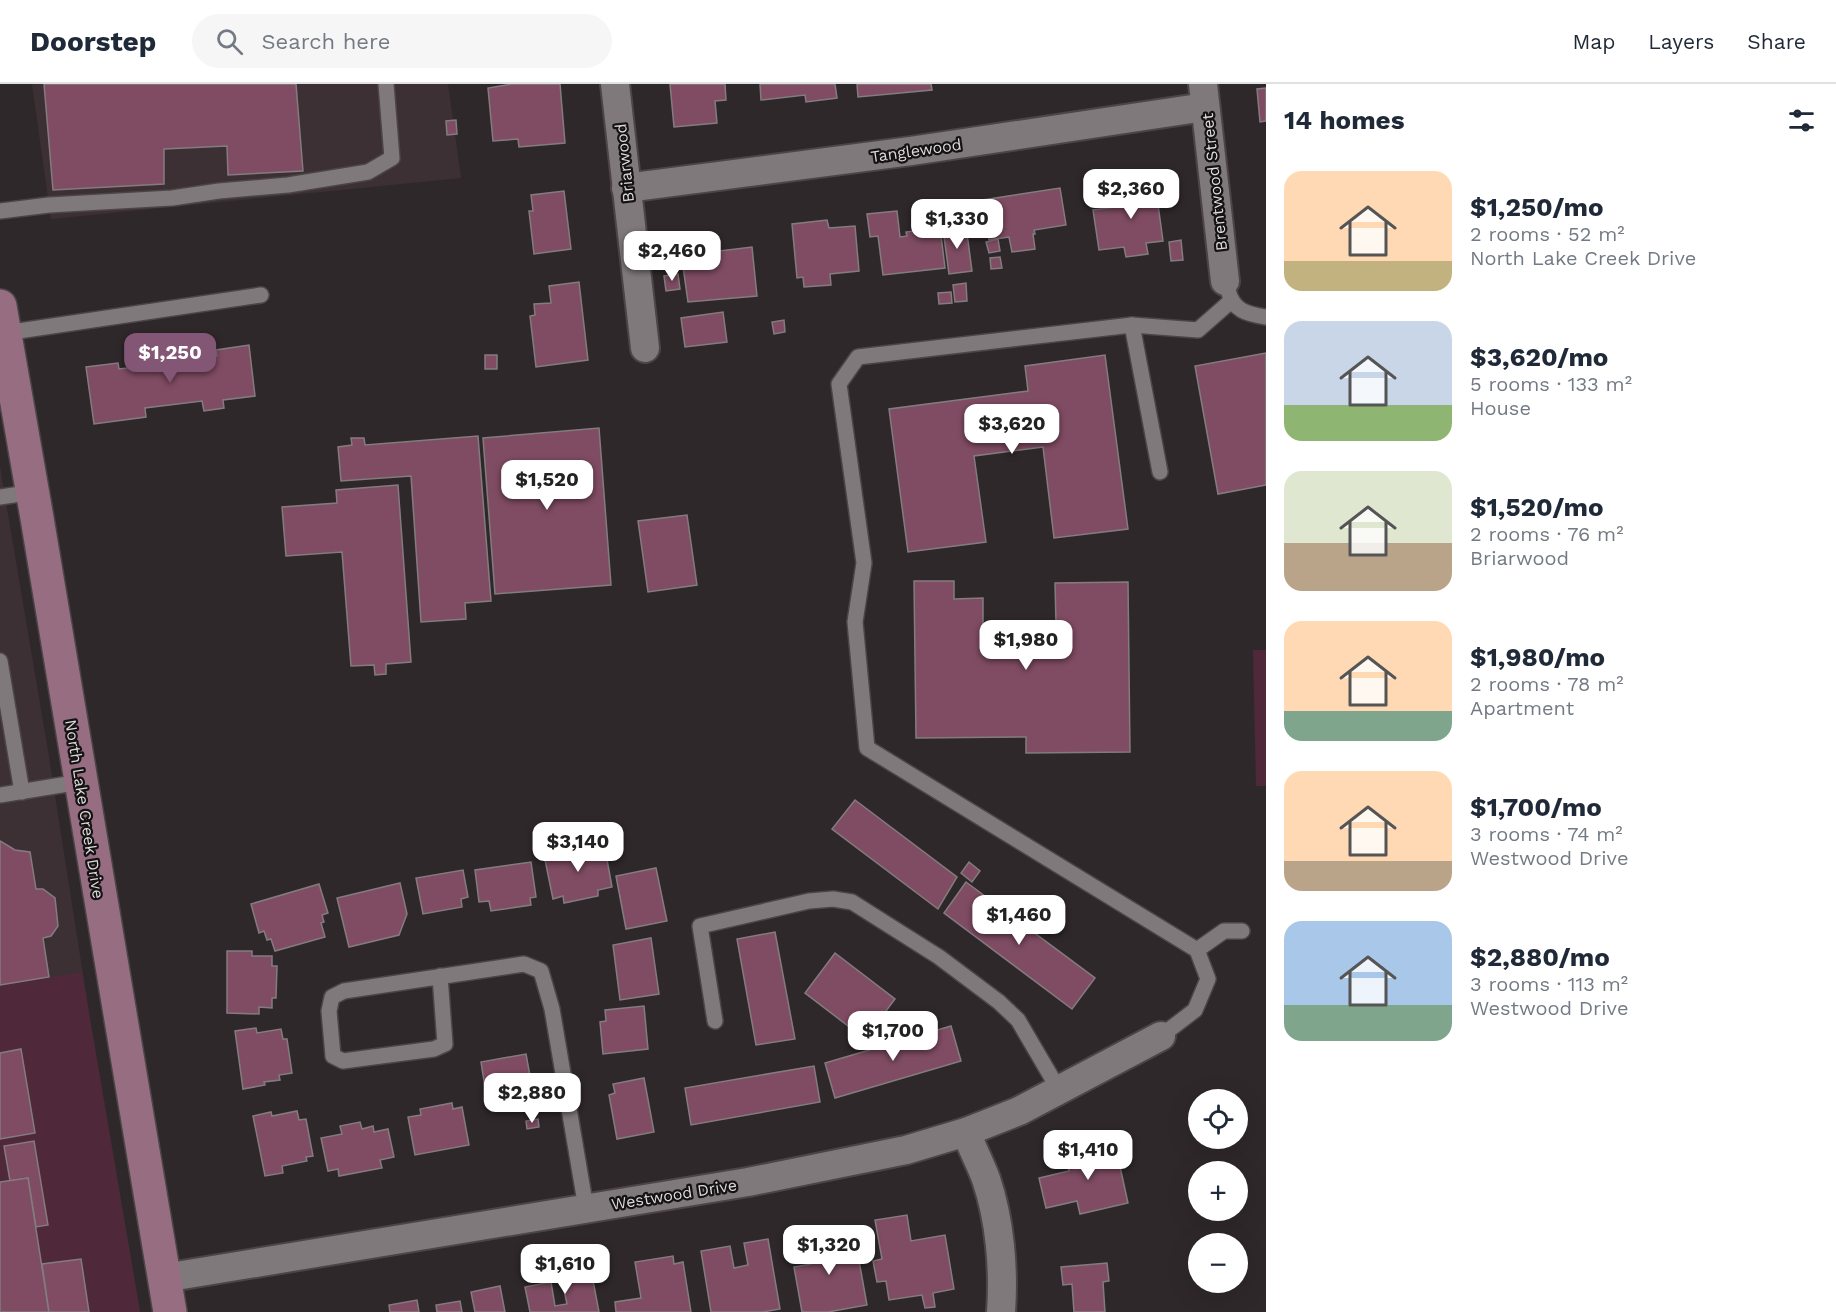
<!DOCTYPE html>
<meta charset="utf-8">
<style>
body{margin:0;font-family:"Work Sans",sans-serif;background:#f6f6f7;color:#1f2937;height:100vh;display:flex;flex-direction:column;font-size:22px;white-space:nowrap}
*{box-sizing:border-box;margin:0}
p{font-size:20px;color:#747a83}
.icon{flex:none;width:33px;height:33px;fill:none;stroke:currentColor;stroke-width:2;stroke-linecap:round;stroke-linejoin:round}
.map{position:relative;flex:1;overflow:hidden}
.panel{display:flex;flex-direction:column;background:#fff;width:570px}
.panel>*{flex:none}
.tools{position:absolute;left:1188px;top:1005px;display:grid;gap:12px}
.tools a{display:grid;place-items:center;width:60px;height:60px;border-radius:50%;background:#fff;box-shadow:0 6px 24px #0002;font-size:30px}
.price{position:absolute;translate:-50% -51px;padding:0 14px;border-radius:12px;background:#fff;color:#222;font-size:20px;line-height:39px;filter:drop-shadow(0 2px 3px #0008)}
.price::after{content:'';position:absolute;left:50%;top:36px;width:18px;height:14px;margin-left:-9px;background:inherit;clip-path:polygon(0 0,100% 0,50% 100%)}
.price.selected{background:#835675;color:#fff}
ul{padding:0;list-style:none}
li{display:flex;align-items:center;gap:18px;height:150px;padding:0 18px}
li span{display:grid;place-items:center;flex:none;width:168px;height:120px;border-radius:18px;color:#555}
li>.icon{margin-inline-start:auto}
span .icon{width:72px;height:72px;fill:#fffc;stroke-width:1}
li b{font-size:26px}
h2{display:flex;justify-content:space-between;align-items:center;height:72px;padding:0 18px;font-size:26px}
header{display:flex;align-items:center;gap:36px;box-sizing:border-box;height:84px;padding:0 30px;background:#fff;border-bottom:2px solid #e0e1e3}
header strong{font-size:28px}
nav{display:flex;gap:33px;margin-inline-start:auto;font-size:21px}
.search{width:420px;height:54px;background:#f6f6f7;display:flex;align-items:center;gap:15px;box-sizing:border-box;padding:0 21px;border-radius:33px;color:#747a83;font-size:22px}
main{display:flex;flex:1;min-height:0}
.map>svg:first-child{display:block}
.built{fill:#3d3035}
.green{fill:#4f293a}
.building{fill:#804c63;stroke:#837c7f;stroke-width:1.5}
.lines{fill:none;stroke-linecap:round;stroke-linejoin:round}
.lane-casing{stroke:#4b4547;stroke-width:18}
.street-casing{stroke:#4b4547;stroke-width:32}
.secondary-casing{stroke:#4b4547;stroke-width:36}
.lane{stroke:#80797c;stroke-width:15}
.street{stroke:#80797c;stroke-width:28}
.secondary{stroke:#976d82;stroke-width:33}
.labels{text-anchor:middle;stroke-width:4.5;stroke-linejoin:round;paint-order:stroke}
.street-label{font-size:16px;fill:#dedadb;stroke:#151213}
</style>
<header>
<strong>Doorstep</strong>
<div class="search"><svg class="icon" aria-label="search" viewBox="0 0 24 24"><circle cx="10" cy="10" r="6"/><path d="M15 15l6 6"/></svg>Search here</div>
<nav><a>Map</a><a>Layers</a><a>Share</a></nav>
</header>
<main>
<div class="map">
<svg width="1266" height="1228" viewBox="0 0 1266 1228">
<rect width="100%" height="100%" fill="#2f282b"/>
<g class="built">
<path d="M32 0H448L461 94 51 135Z"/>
<path d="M0 383 48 667 90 935 140 1228H0Z"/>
</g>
<g class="green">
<path d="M1253 566H1266V702H1256Z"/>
<path d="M82 888 140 1228H0V901Z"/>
</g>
<g class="building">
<path d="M44 0H296L303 87 228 91 227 62 164 65V100L53 106Z"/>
<path d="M512 0H560L565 59 519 63 518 55 493 57 488 4Z"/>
<path d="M670 0H725L726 16 715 17 717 39 674 43Z"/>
<path d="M760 0H835L837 14 806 18 805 11 761 16Z"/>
<path d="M857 0H931L932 6 858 13Z"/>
<path d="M1266 4V37L1260 38 1257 5Z"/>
<path d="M456 36 457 50 447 51 446 37Z"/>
<path d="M1154 91 1163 157 1146 159 1148 170 1126 173 1124 163 1099 166 1093 126 1130 121 1126 95Z"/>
<path d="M1060 104 1066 141 1034 146 1035 150H1033L1035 165 1012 168 1009 153 989 156 983 116Z"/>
<path d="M564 107 571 165 534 170 529 127H533L531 111Z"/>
<path d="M897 127 900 153 907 152 906 148 940 143 945 184 883 191 878 152 870 153 867 130Z"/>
<path d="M827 136 829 144 855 142 859 187 830 190 831 201 804 203 803 193 797 194 792 140Z"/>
<path d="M966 142 972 187 949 190 943 145Z"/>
<path d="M709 151 711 168 752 163 757 212 688 218 679 154Z"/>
<path d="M998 155 1000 167 989 169 986 158Z"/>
<path d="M1181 156 1183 176 1171 177 1169 158Z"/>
<path d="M1000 173 1002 184 991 185 990 174Z"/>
<path d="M678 190 680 205 666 207 664 192Z"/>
<path d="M579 198 588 276 536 283 530 232 535 231 534 220 551 219 549 202Z"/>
<path d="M966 199 967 217 955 218 953 201Z"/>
<path d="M951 208 952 219 939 220 938 209Z"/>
<path d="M723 228 727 258 685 263 681 234Z"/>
<path d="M784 236 785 248 774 250 772 238Z"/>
<path d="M249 261 255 312 223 316 224 324 204 327 202 317 145 324 146 333 94 340 86 283 118 279 119 285 177 278V271L200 268V274L217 272 216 266Z"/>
<path d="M1266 269V401L1218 410 1195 282Z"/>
<rect x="485" y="271" width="12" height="14"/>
<path d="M1105 271 1128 445 1054 454 1043 363 974 372 986 458 908 468 889 325 1028 307 1025 282Z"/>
<path d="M599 344 611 501 495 510 483 354Z"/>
<path d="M478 352 491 517 465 519 466 535 421 538 411 392 341 397 338 363 352 361 351 354H364L365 361Z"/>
<path d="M398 401 411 578 386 580V590L375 591 374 581 351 582 342 468 286 472 282 423 337 419 336 406Z"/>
<path d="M687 431 697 501 648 508 638 437Z"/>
<path d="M914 497H954V515L983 514V541L1056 540 1055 499 1128 498 1130 668 1026 669V653L916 654Z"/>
<path d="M855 716 957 793 938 825 832 745Z"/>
<path d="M0 757 15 766 30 768 36 805H43L55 814 58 842 51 852 43 854 49 893 0 901Z"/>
<path d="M604 759 612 803 598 806V812L564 819 563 812 553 815 544 771Z"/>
<path d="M531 778 536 813 530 814 531 821 491 827 489 817 479 818 475 786Z"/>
<path d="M969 778 980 787 972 798 961 789Z"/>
<path d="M656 784 667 837 626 845 616 792Z"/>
<path d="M463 786 468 813 461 815 462 823 423 830 416 794Z"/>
<path d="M966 798 1095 894 1072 925 944 829Z"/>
<path d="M400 799 407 830 399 851 349 863 337 814Z"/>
<path d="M319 800 328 829 322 831 324 838 321 839 325 853 275 867 271 855 267 856 264 847 259 849 251 820Z"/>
<path d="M775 848 795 955 756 961 737 855Z"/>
<path d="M651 854 659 910 620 916 613 861Z"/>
<path d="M227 867H252V872H272V882H277L276 914H272V924L259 923V930L227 929Z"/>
<path d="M835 869 895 915 865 955 805 909Z"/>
<path d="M644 922 648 965 603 970 600 938 606 937 605 926Z"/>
<path d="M951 942 961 977 835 1014 825 979Z"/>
<path d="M256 944 257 949 281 945 283 955H287L292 989 279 991 280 996 264 998 265 1001 243 1005 235 947Z"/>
<path d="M21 965 35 1049 0 1055V969Z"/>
<path d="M526 970 534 1014 488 1022 481 978Z"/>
<path d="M814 982 820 1018 691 1041 685 1004Z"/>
<path d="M644 994 654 1048 617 1055 609 1011 615 1009 613 1000Z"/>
<path d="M452 1019 453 1025 462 1023 469 1061 415 1071 408 1033 421 1031 420 1025Z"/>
<path d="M297 1027 299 1036 306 1035 313 1072 306 1073 307 1077 282 1082 283 1089 265 1092 253 1032 271 1028 272 1032Z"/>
<path d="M538 1035 539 1043 527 1045 526 1037Z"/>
<path d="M360 1038 362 1045 373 1042 374 1048 388 1045 394 1073 380 1076 382 1084 339 1092 338 1085 328 1087 321 1054 342 1050 340 1042Z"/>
<path d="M34 1057 48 1141 36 1143 28 1094 10 1097 4 1062Z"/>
<path d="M1115 1060 1128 1119 1080 1130 1077 1117 1046 1124 1039 1094 1069 1087 1066 1071Z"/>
<path d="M28 1094 49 1228H0V1098Z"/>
<path d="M907 1131 911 1157 945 1151 954 1205 933 1209 935 1223 925 1224 922 1211 889 1216 886 1197 877 1198 873 1177 882 1175 875 1136Z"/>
<path d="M836 1143 842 1174 858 1171 867 1221 828 1228H802L794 1183 811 1180 806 1149Z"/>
<path d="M768 1155 780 1225 763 1228H711L701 1167 730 1162 734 1184 748 1181 744 1159Z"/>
<path d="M673 1172 674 1180 683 1178 691 1228H616L615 1218 641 1214 635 1178Z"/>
<path d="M81 1175 89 1228H49L42 1180Z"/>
<path d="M1107 1179 1109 1197 1103 1198 1105 1228H1074L1072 1200 1063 1201 1061 1183Z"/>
<path d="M591 1186 599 1228H530L525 1203 551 1198 555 1222 567 1220 561 1192Z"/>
<path d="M500 1202 505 1228H475L471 1208Z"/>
<path d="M417 1216 419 1228H390L389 1221Z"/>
<path d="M460 1217 462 1228H437L436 1221Z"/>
</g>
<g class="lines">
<defs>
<g id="lane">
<path d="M0 127 49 121 172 114 219 107 288 101 368 88 392 74 386 0"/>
<path d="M1228 206C1233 227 1247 230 1266 233"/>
<path d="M1132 241 1198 246 1231 217"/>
<path d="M5 249 261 211"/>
<path d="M1160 388 1132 241 858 273 839 300 864 479 855 538 867 664 1197 866 1208 895 1195 926 1161 952"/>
<path d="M0 413 33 408"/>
<path d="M0 577 22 708"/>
<path d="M0 711 80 698"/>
<path d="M1197 866 1224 847H1242"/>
<path d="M440 892 445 960 434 965 343 977 333 972 329 927 332 913 344 907 524 880 541 887 552 925 586 1124"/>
<path d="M715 937 700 842 809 817 833 815 852 818 939 873 999 918 1018 936 1059 1006"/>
</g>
<g id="street">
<path d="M615 0 645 264"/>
<path d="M1203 0 1225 197"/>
<path d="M626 104 911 67 1205 23"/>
<path d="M966 1048C972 1064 980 1079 986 1095 1000 1136 1004 1185 1001 1228"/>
<path d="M164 1194 748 1098 906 1066 966 1048 1019 1027 1161 952"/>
</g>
<path id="secondary" d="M0 222 37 434 170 1228"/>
</defs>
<use href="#lane" class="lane-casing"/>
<use href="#street" class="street-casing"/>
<use href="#secondary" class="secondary-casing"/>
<use href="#lane" class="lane"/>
<use href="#street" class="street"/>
<use href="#secondary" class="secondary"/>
</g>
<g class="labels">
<g class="street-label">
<text transform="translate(916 66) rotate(-8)" y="6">Tanglewood</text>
<text transform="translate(624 79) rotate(-96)" y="6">Briarwood</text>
<text transform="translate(1214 98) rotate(-96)" y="6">Brentwood Street</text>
<text transform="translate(85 725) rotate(81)" y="6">North Lake Creek Drive</text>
<text transform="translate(674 1110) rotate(-9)" y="6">Westwood Drive</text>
</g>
</g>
</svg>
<div class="tools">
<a><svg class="icon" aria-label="locate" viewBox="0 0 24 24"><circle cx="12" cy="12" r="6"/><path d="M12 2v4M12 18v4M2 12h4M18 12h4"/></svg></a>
<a>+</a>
<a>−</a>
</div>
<b class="price" style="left:1131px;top:136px">$2,360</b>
<b class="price" style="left:957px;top:166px">$1,330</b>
<b class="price" style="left:672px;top:198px">$2,460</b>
<b class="price selected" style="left:170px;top:300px">$1,250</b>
<b class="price" style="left:1012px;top:371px">$3,620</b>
<b class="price" style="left:547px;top:427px">$1,520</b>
<b class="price" style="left:1026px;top:587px">$1,980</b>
<b class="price" style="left:578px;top:789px">$3,140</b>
<b class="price" style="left:1019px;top:862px">$1,460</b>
<b class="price" style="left:893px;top:978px">$1,700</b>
<b class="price" style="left:532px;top:1040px">$2,880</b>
<b class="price" style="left:1088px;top:1097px">$1,410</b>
<b class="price" style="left:829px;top:1192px">$1,320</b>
<b class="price" style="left:565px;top:1211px">$1,610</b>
</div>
<section class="panel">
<h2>14 homes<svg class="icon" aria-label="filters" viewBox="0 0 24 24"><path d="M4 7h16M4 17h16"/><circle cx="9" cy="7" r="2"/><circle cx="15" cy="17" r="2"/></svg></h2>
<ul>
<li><span style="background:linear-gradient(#ffd9b3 75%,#c2b280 0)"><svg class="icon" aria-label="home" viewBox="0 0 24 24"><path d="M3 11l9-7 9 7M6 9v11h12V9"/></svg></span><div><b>$1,250/mo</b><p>2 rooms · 52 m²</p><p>North Lake Creek Drive</p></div></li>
<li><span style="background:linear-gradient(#c9d6e8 70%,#8fb573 0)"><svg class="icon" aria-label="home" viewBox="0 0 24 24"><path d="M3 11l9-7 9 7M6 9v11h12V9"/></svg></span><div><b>$3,620/mo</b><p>5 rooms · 133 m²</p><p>House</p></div></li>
<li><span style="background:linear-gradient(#dfe7d0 60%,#b9a48a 0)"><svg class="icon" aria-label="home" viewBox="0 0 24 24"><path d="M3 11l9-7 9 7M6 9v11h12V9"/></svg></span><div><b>$1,520/mo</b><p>2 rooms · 76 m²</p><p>Briarwood</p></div></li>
<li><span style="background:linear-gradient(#ffd9b3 75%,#7fa58c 0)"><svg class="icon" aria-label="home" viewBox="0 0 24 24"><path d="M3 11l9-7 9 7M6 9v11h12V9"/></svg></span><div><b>$1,980/mo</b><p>2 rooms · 78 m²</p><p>Apartment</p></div></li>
<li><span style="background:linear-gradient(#ffd9b3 75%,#b9a48a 0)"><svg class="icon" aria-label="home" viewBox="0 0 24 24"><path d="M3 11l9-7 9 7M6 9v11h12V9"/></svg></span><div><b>$1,700/mo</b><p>3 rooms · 74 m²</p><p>Westwood Drive</p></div></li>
<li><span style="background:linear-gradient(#a9c7e8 70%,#7fa58c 0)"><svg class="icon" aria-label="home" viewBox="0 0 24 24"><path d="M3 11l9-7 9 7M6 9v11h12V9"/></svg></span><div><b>$2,880/mo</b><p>3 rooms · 113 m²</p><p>Westwood Drive</p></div></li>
</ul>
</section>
</main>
